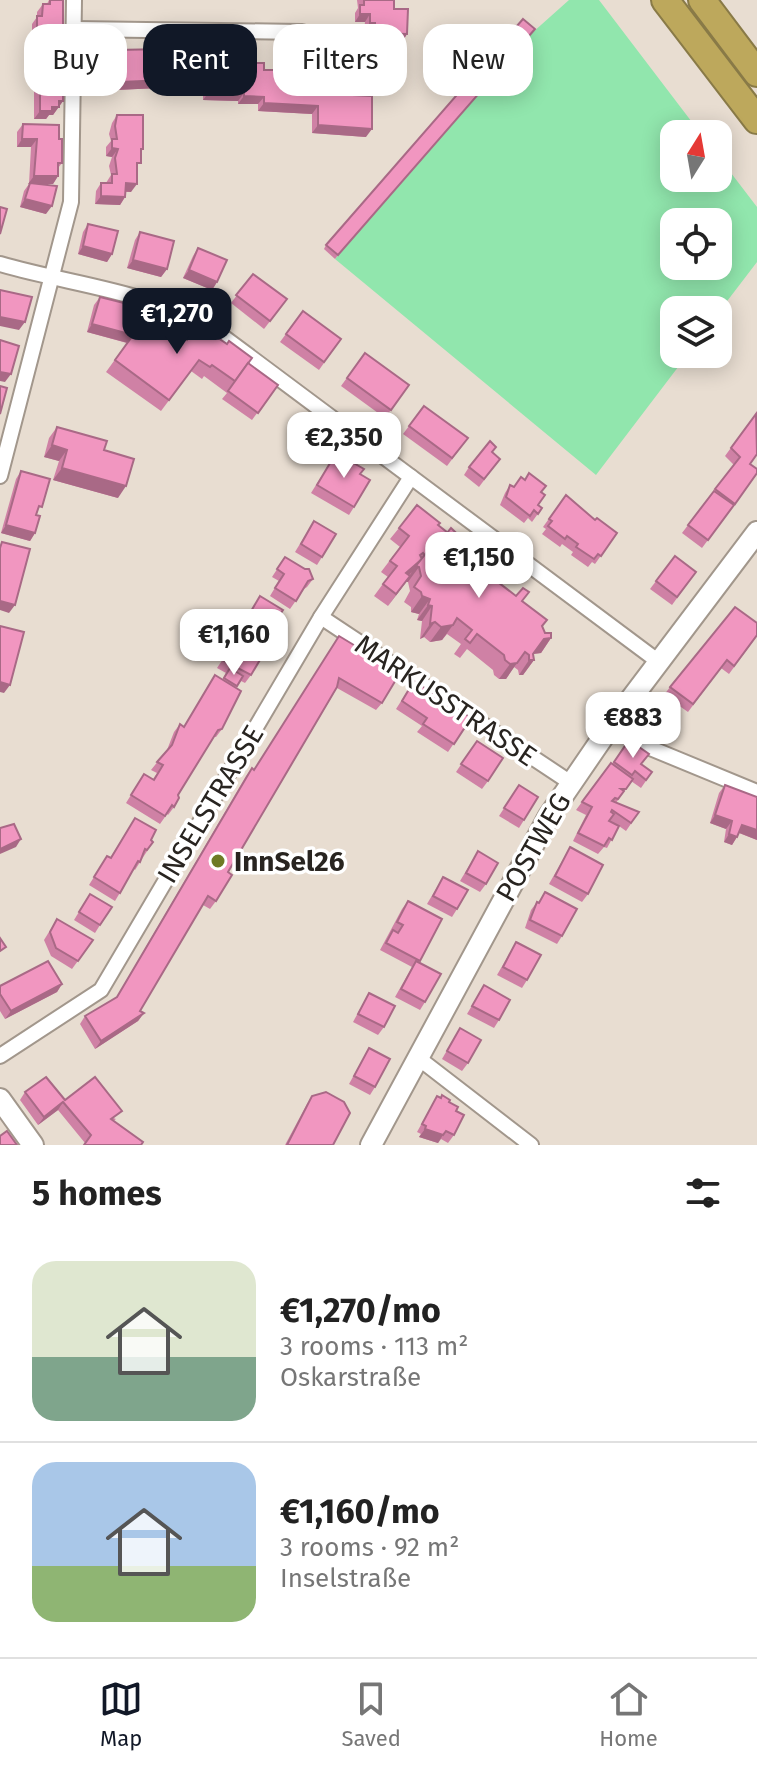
<!DOCTYPE html>
<meta charset="utf-8">
<style>
body{margin:0;font-family:"Fira Sans",sans-serif;background:#f6f6f6;color:#222;height:100vh;display:flex;flex-direction:column;font-size:30px;white-space:nowrap}
*{box-sizing:border-box;margin:0}
p{font-size:26px;color:#767676}
.icon{flex:none;width:44px;height:44px;fill:none;stroke:currentColor;stroke-width:2;stroke-linecap:round;stroke-linejoin:round}
.map{position:relative;height:1145px;overflow:hidden}
.sheet{display:flex;flex-direction:column;background:#fff;flex:1}
.sheet>*{flex:none}
.hud{position:absolute;left:24px;top:24px;width:710px;height:72px;display:flex;gap:16px}
.needle{width:52px;rotate:11deg}
.fabs{position:absolute;left:660px;top:120px;display:grid;gap:16px}
.fabs a{display:grid;place-items:center;width:72px;height:72px;border-radius:16px;background:#fff;box-shadow:0 4px 20px #0003;font-size:40px}
.price{position:absolute;translate:-50% -68px;padding:0 18px;border-radius:16px;background:#fff;color:#222;font-size:26px;line-height:52px;filter:drop-shadow(0 2px 4px #0008)}
.price::after{content:'';position:absolute;left:50%;top:48px;width:24px;height:18px;margin-left:-12px;background:inherit;clip-path:polygon(0 0,100% 0,50% 100%)}
.price.on{background:#111827;color:#fff}
ul{padding:0;list-style:none}
li{display:flex;align-items:center;gap:24px;height:200px;padding:0 32px}
li+li{border-top:2px solid #e0e0e0}
li span{display:grid;place-items:center;flex:none;width:224px;height:160px;border-radius:24px;color:#555}
li>.icon{margin-inline-start:auto}
span .icon{width:96px;height:96px;fill:#fffc;stroke-width:1}
li b{font-size:34px}
h2{display:flex;justify-content:space-between;align-items:center;height:96px;padding:0 32px;font-size:34px}
.chip{padding:0 28px;border-radius:24px;background:#fff;box-shadow:0 4px 20px #0003;font-size:28px;line-height:72px}
.chip.on{background:#111827;color:#fff}
.tabs{display:flex;justify-content:space-around;align-items:center;height:112px;border-top:2px solid #e0e0e0;background:#fff;font-size:22px;color:#767676}
.tabs a{display:grid;justify-items:center;gap:4px}
.tabs .on{color:#111827}
.map>svg:first-child{display:block}
.green{fill:#91e6ad;fill-rule:evenodd}
.lines{fill:none;stroke-linecap:round;stroke-linejoin:round}
.minor-casing{stroke:#a2978c;stroke-width:18}
.secondary-casing{stroke:#a2978c;stroke-width:24}
.motorway-casing{stroke:#897a47;stroke-width:30}
.minor{stroke:#fff;stroke-width:14}
.secondary{stroke:#fff;stroke-width:20}
.motorway{stroke:#bda85c;stroke-width:26}
.wall{fill:#cf81a5}
.shaded-wall{fill:#a96986}
.building{fill:#f196c0;stroke:#a96986;stroke-width:2}
.poi-dot{fill:#6e7a25;stroke:#fff;stroke-width:3}
.labels{text-anchor:middle;stroke-width:7;stroke-linejoin:round;paint-order:stroke}
.street-label{font-size:28px;fill:#282420;stroke:#fff}
.poi-label{font-size:28px;font-weight:bold;fill:#282420;stroke:#fff;text-anchor:start}
</style>
<div class="map">
<svg width="757" height="1145" viewBox="0 0 757 1145">
<rect width="100%" height="100%" fill="#e8ddd1"/>
<path class="green" d="M569 0H599L701 134H674V178H718V156L757 207V262L718 313V310H674V354H688L596 475 335 259 532 33ZM674 222H718V266H674Z"/>
<g class="lines">
<defs>
<g id="minor">
<path d="M74 29 302 32"/>
<path d="M0 264C75 286 150 290 218 333L659 662"/>
<path d="M0 476 71 202 74 0"/>
<path d="M321 617 571 783"/>
<path d="M612 724 643 745 757 792"/>
<path d="M0 1056 101 990 321 617 411 477"/>
<path d="M417 1057 531 1145"/>
</g>
<g id="secondary">
<path d="M0 1099 33 1145"/>
<path d="M371 1145 549 816 612 724 757 532"/>
</g>
<g id="motorway">
<path d="M665 0 757 120"/>
<path d="M702 0 757 73"/>
</g>
</defs>
<use href="#minor" class="minor-casing"/>
<use href="#secondary" class="secondary-casing"/>
<use href="#motorway" class="motorway-casing"/>
<use href="#minor" class="minor"/>
<use href="#secondary" class="secondary"/>
<use href="#motorway" class="motorway"/>
</g>
<g class="wall">
<path d="M49 0 57 61H44V57H38V44H32V24L37 17V12L43 4H47Z"/>
<path d="M357 0H394V9L407 34 402 42 370 41V31H364L365 22H355V13L358 8Z"/>
<path d="M523 19 335 259 324 249 326 245Z"/>
<path d="M116 50 209 59H225L227 55 264 70H280L283 66 299 73 318 91H333L336 88 353 95 366 137 312 133V114L258 111V104H238V101L203 100V92H188L186 95 158 94 159 88 116 90V71L111 70V58Z"/>
<path d="M40 65 52 69 59 76 63 101 53 115H49L46 119H34V73Z"/>
<path d="M117 115 143 149 141 152 131 192H125V197L120 205 95 204 96 191 101 183H106L111 175 109 166 112 157 106 156V147L111 141 109 134 112 123Z"/>
<path d="M23 124 59 139 62 163 58 168V176L53 184H39L46 214 20 207 24 191 29 184 31 147H17V132Z"/>
<path d="M88 224 112 254 107 262 78 254 83 232Z"/>
<path d="M140 232 167 269 161 277 127 268 135 240Z"/>
<path d="M198 248 217 282 212 290 183 278 193 256Z"/>
<path d="M253 274 287 299 264 329 231 303Z"/>
<path d="M100 297 137 321 140 317 187 340 248 363 278 385 252 420 222 399 227 393 204 376 202 379 191 371 161 411 106 372 127 343 87 332 94 305Z"/>
<path d="M303 311 341 339 319 370 280 342Z"/>
<path d="M365 353 409 385 385 418 341 386Z"/>
<path d="M424 406 468 438 447 466 403 434Z"/>
<path d="M757 412V454L750 464 757 474 702 548 682 533 734 465 725 456Z"/>
<path d="M57 427 118 498 53 480 59 461 44 457 49 438Z"/>
<path d="M336 453 360 474 354 507 349 515 311 493Z"/>
<path d="M492 453 500 459 479 487 464 475 469 467Z"/>
<path d="M21 471 36 515 35 533 30 541 1 533 16 479Z"/>
<path d="M510 485 514 487 541 492 538 505 542 508 532 522 528 518 524 523 500 505 505 493Z"/>
<path d="M566 495 595 520 617 533 595 564 592 562 588 567 571 555 573 552 562 544 560 547 542 534 546 529 543 527Z"/>
<path d="M314 521 322 557 317 565 295 552Z"/>
<path d="M438 525 494 565 499 564 490 576 522 601 542 627 545 633 551 638 541 653 533 654 534 660 523 675H519L518 670 514 667 506 679H499L494 675 493 670 467 649 460 658 454 654 461 644 447 634 442 640 430 642 424 637 420 639 422 621 417 620 419 614 411 612V607L404 602 410 591 408 582H406L388 606 374 596 388 577 381 572 400 547 390 539 399 528Z"/>
<path d="M675 556 696 572 672 605 650 589Z"/>
<path d="M285 557 313 579 307 587 304 589 290 609 270 596 279 581 272 577Z"/>
<path d="M260 596 278 617 251 675 245 683 241 681 236 688 222 729 216 737H214L178 795 174 807 168 815 167 814 160 824 126 803 144 774 153 779 157 773 151 770 167 750 174 732 180 724 184 727 215 675 222 680 226 673 217 668 225 656 217 651 233 626 242 631 244 628 242 626Z"/>
<path d="M757 636 729 674 721 668 688 712 664 695 670 687Z"/>
<path d="M334 644 382 703 376 710 337 688 228 872 216 901 210 909 203 905 140 1011 144 1013 138 1021 95 1049 80 1024 85 1016 116 998 246 776 252 768 254 770Z"/>
<path d="M414 681 471 718 448 752 417 732 422 726 396 709Z"/>
<path d="M677 713 655 742 636 728 641 720Z"/>
<path d="M629 740 641 765 652 772 641 788 631 781 616 803 639 812 626 831 619 826 607 848 604 847 598 854 573 841 586 815 576 810 611 763 612 764Z"/>
<path d="M477 741 488 781 482 789 456 772Z"/>
<path d="M519 785 524 820 519 828 499 816Z"/>
<path d="M725 785 757 797V840L739 833 732 845 724 842 726 829 710 823 719 793Z"/>
<path d="M135 818 153 842 140 862 135 870 134 869 115 901 89 885 107 856 110 858Z"/>
<path d="M570 847 588 894 582 902 549 884Z"/>
<path d="M478 851 486 884 480 892 460 881Z"/>
<path d="M443 877 457 909 452 917 427 904Z"/>
<path d="M545 892 562 936 557 944 525 928 531 910 537 902 538 903Z"/>
<path d="M90 894 100 925 95 933 74 920Z"/>
<path d="M408 901 442 919 419 962 425 1002 420 1010 395 997 412 967 380 950 402 909Z"/>
<path d="M57 919 93 940 72 969 51 956 44 940Z"/>
<path d="M516 942 527 980 522 988 497 975Z"/>
<path d="M62 984 57 992 5 1019 0 1011V986Z"/>
<path d="M484 985 499 1020 494 1028 467 1014Z"/>
<path d="M369 993 384 1027 378 1035 353 1022Z"/>
<path d="M460 1028 468 1063 462 1071 442 1059Z"/>
<path d="M369 1048 375 1087 370 1095 349 1084Z"/>
<path d="M25 1092 65 1100 116 1119 85 1143 58 1110 38 1125 20 1100Z"/>
<path d="M312 1096 333 1145H285L307 1104Z"/>
<path d="M437 1096 449 1102 456 1111 454 1135 448 1143 441 1139 438 1143 419 1137 421 1134 417 1132Z"/>
</g>
<g class="shaded-wall">
<path d="M360 14H370L365 22H355Z"/>
<path d="M370 23H375L370 31H364Z"/>
<path d="M375 33 407 34 402 42 370 41Z"/>
<path d="M37 36H44L38 44H32Z"/>
<path d="M44 49H49L44 57H38Z"/>
<path d="M49 53H63L57 61H44Z"/>
<path d="M116 63H122L116 71 111 70Z"/>
<path d="M164 80 159 88 116 90 121 82Z"/>
<path d="M191 84H209L203 92H188L186 95 158 94 164 86Z"/>
<path d="M209 92 244 93 238 101 203 100Z"/>
<path d="M244 96 264 97 258 104H238Z"/>
<path d="M59 101H63L53 115H49L46 119H34L40 111Z"/>
<path d="M264 103 318 106 312 114 258 111Z"/>
<path d="M318 125 372 129 366 137 312 133Z"/>
<path d="M22 139H37L31 147H17Z"/>
<path d="M112 148 118 149 112 157 106 156Z"/>
<path d="M34 176H58L53 184H28Z"/>
<path d="M126 183 137 184 131 192 120 191Z"/>
<path d="M101 196 125 197 120 205 95 204Z"/>
<path d="M25 199 52 206 46 214 20 207Z"/>
<path d="M83 246 112 254 107 262 78 254Z"/>
<path d="M133 260 167 269 161 277 127 268Z"/>
<path d="M189 270 217 282 212 290 183 278Z"/>
<path d="M0 317 25 322 19 330 0 326Z"/>
<path d="M92 324 133 335 128 343 87 332Z"/>
<path d="M0 372 11 374 5 382 0 381Z"/>
<path d="M52 445 67 450 59 461 44 457Z"/>
<path d="M62 468 126 486 118 498 53 480Z"/>
<path d="M6 525 35 533 30 541 1 533Z"/>
<path d="M422 559 419 567 408 582H406L388 606 412 572 398 585 406 573Z"/>
<path d="M422 596 430 599 419 614 411 612Z"/>
<path d="M0 601 15 605 9 613 0 610Z"/>
<path d="M428 605 432 606 422 621 417 620Z"/>
<path d="M435 622 424 637 420 639 430 624Z"/>
<path d="M453 625 442 640 430 642 441 627Z"/>
<path d="M551 638 541 653 533 654 544 639Z"/>
<path d="M529 660H534L523 675H519Z"/>
<path d="M517 663 506 679H499L510 664Z"/>
<path d="M0 682 10 685 4 693 0 692Z"/>
<path d="M715 815 732 821 726 829 710 823Z"/>
<path d="M742 825 757 830V840L737 832Z"/>
<path d="M729 834 737 837 732 845 724 842Z"/>
<path d="M21 839 16 847 0 854V849Z"/>
<path d="M62 984 57 992 5 1019 11 1011Z"/>
<path d="M144 1013 138 1021 95 1049 101 1041Z"/>
<path d="M63 1102 58 1110 38 1125 44 1117Z"/>
<path d="M425 1129 443 1135 438 1143 419 1137Z"/>
</g>
<g class="building">
<path d="M50 0H63V53H49V49H44V36H37V16H42L43 4H50Z"/>
<path d="M364 0H394V9H408L407 34 375 33V23H370V14H360V5H364Z"/>
<path d="M523 19 535 29 338 255 326 245Z"/>
<path d="M165 49 164 55 209 53V59H227V55H235V59H244V63H264V70H283V66H291V70H299V73L318 74V91L336 92V88H344V92H353V95L372 96V129L318 125V106L264 103V97L244 96V93L209 92V84H191V87L164 86V80L121 82 122 63H116V50Z"/>
<path d="M40 65 52 66V69H59V76H63V101H59V107H52V111H40Z"/>
<path d="M117 115H143V149H141V163H137V184L126 183 125 197 101 196V183H112V174H117L115 158 118 149 112 148V139H117L115 126Z"/>
<path d="M23 124 59 125V139H62V163H58V176H34L37 139H22Z"/>
<path d="M30 183 57 186 52 206 25 199Z"/>
<path d="M0 207 7 209 0 234Z"/>
<path d="M88 224 118 231 112 254 83 246Z"/>
<path d="M140 232 174 241 167 269 133 260Z"/>
<path d="M198 248 227 260 217 282 189 270Z"/>
<path d="M253 274 287 299 270 321 236 295Z"/>
<path d="M0 290 32 297 25 322 0 317Z"/>
<path d="M100 297 140 307 133 335 92 324Z"/>
<path d="M303 311 341 339 324 362 286 334Z"/>
<path d="M140 317 187 340 198 324 227 344 229 341 252 358 235 381 212 365 210 367 199 360 169 400 115 360 136 331Z"/>
<path d="M0 340 19 346 11 374 0 372Z"/>
<path d="M365 353 409 385 391 410 347 378Z"/>
<path d="M248 363 278 385 258 413 228 391Z"/>
<path d="M0 386 7 388 0 414Z"/>
<path d="M424 406 468 438 452 458 409 426Z"/>
<path d="M756 414 757 454 750 464 757 469V473L735 504 715 489 740 457 731 448Z"/>
<path d="M57 427 107 441 104 450 134 459 126 486 62 468 67 450 52 445Z"/>
<path d="M490 441 496 447 492 452 500 459 484 479 469 467Z"/>
<path d="M336 453 364 469 360 474 370 480 354 507 317 485Z"/>
<path d="M21 471 50 479 42 507 39 506 36 515 40 516 35 533 6 525Z"/>
<path d="M529 473 546 486 541 492 545 495 538 505 542 508 538 514 534 510 530 516 506 497 510 485 514 487 521 477 525 480Z"/>
<path d="M714 491 734 505 708 540 688 525Z"/>
<path d="M566 495 595 520 597 518 617 533 601 556 598 554 594 559 576 547 578 544 567 536 565 539 548 526 552 521 549 519Z"/>
<path d="M417 505 440 523 438 525 448 533 438 545 443 550 441 553 429 555 427 552 425 556 423 553 420 555 422 559 406 573 410 576 396 594 383 584 397 566 390 561 409 536 399 528Z"/>
<path d="M314 521 336 534 322 557 301 544Z"/>
<path d="M451 528 473 549 477 548 478 552 494 565 499 564 490 576 516 596 523 588 529 592 522 601 547 620 542 626 545 633H551V638L544 639 533 654 534 660H529V655L525 652 517 663 510 664 505 660 504 655 477 634 470 643 465 639 472 630 457 618 453 625 441 627 435 622 430 624 432 606 428 605 430 599 422 596 421 592 414 587 421 576 419 567 416 566 427 552 429 555 441 553 446 546 440 542Z"/>
<path d="M2 542 30 549 15 605 0 601V548Z"/>
<path d="M675 556 696 572 677 597 656 581Z"/>
<path d="M285 557 305 569H309L313 579 308 581 296 601 275 588 284 574 277 569Z"/>
<path d="M260 596 283 610 278 617 283 621 251 675 222 660 231 648 223 643 233 626 243 631 250 620 247 618Z"/>
<path d="M735 607 757 623V635L734 666 727 660 693 704 670 687Z"/>
<path d="M0 626 24 632 10 685 0 682Z"/>
<path d="M339 636 400 673 382 703 339 678 337 687 228 872 232 875 216 901 208 896 140 1011 144 1013 101 1041 85 1016 117 997 252 768 254 770Z"/>
<path d="M230 668 243 676 237 686 224 678Z"/>
<path d="M215 675 241 691 222 729 218 730 178 795 179 798 174 807 172 805 165 816 131 795 144 774 154 780 163 765 157 762 172 745 180 724 184 727Z"/>
<path d="M414 681 471 718 454 744 423 724 427 718 402 701Z"/>
<path d="M658 699 677 713 660 734 641 720Z"/>
<path d="M629 740 649 754 641 764 652 772 646 780 635 771 632 775 614 762Z"/>
<path d="M477 741 503 758 488 781 461 764Z"/>
<path d="M611 763 633 779 626 789H621L624 791 618 799 615 798 612 801 639 812 631 823 612 810 611 812 614 814 609 821 619 826 612 840 609 838 604 846 578 833 592 807 582 802Z"/>
<path d="M519 785 538 797 524 820 504 808Z"/>
<path d="M725 785 757 797V830L742 825 737 837 729 834 732 821 715 815Z"/>
<path d="M135 818 156 830 151 840 153 842 147 850 145 849 140 862 138 861 120 893 94 877 107 856 111 858Z"/>
<path d="M14 824 21 839 0 849V828Z"/>
<path d="M570 847 603 865 588 894 555 876Z"/>
<path d="M478 851 498 863 486 884 466 873Z"/>
<path d="M443 877 468 890 457 909 433 896Z"/>
<path d="M545 892 577 909 562 936 530 920 537 902 539 903Z"/>
<path d="M90 894 112 907 100 925 79 912Z"/>
<path d="M408 901 442 919 420 961 386 943 393 930 398 933 403 925 397 922Z"/>
<path d="M57 919 93 940 78 961 56 948 50 932Z"/>
<path d="M0 938 6 947 0 951Z"/>
<path d="M516 942 541 955 527 980 503 967Z"/>
<path d="M48 961 62 984 11 1011 0 994V986Z"/>
<path d="M416 961 441 974 425 1002 401 989Z"/>
<path d="M484 985 510 1000 499 1020 472 1006Z"/>
<path d="M369 993 395 1006 384 1027 358 1014Z"/>
<path d="M460 1028 481 1040 468 1063 447 1051Z"/>
<path d="M369 1048 390 1059 375 1087 354 1076Z"/>
<path d="M46 1077 65 1100 95 1077 122 1111 111 1119 143 1142 141 1145H84L91 1135 63 1102 44 1117 25 1092Z"/>
<path d="M326 1092 344 1102 350 1113 333 1145H287L312 1096Z"/>
<path d="M442 1095 450 1100 449 1102 458 1107 456 1111 464 1115 454 1135 446 1131 443 1135 425 1129 426 1126 422 1124 437 1096 441 1098Z"/>
<path d="M7 1131 17 1145H0V1136Z"/>
</g>
<circle class="poi-dot" cx="218" cy="861" r="8"/>
<g class="labels">
<g class="street-label">
<text transform="translate(446 700) rotate(34)" y="10">MARKUSSTRASSE</text>
<text transform="translate(210 804) rotate(-59)" y="10">INSELSTRASSE</text>
<text transform="translate(533 847) rotate(-60)" y="10">POSTWEG</text>
</g>
<g class="poi-label">
<text x="234" y="871">InnSel26</text>
</g>
</g>
</svg>
<div class="fabs">
<a><svg class="needle" viewBox="-14 -14 28 28"><path d="M0-13l5 13h-10z" fill="#e53935"/><path d="M0 13l5-13h-10z" fill="#767676"/></svg></a>
<a><svg class="icon" aria-label="locate" viewBox="0 0 24 24"><circle cx="12" cy="12" r="6"/><path d="M12 2v4M12 18v4M2 12h4M18 12h4"/></svg></a>
<a><svg class="icon" aria-label="layers" viewBox="0 0 24 24"><path d="M12 4l9 5-9 5-9-5zM3 14l9 5 9-5"/></svg></a>
</div>
<b class="price on" style="left:177px;top:356px">€1,270</b>
<b class="price" style="left:344px;top:480px">€2,350</b>
<b class="price" style="left:479px;top:600px">€1,150</b>
<b class="price" style="left:234px;top:677px">€1,160</b>
<b class="price" style="left:633px;top:760px">€883</b>
<div class="hud">
<a class="chip">Buy</a>
<a class="chip on">Rent</a>
<a class="chip">Filters</a>
<a class="chip">New</a>
</div>
</div>
<section class="sheet">
<h2>5 homes<svg class="icon" aria-label="filters" viewBox="0 0 24 24"><path d="M4 7h16M4 17h16"/><circle cx="9" cy="7" r="2"/><circle cx="15" cy="17" r="2"/></svg></h2>
<ul>
<li><span style="background:linear-gradient(#dfe7d0 60%,#7fa58c 0)"><svg class="icon" aria-label="home" viewBox="0 0 24 24"><path d="M3 11l9-7 9 7M6 9v11h12V9"/></svg></span><div><b>€1,270/mo</b><p>3 rooms · 113 m²</p><p>Oskarstraße</p></div></li>
<li><span style="background:linear-gradient(#a9c7e8 65%,#8fb573 0)"><svg class="icon" aria-label="home" viewBox="0 0 24 24"><path d="M3 11l9-7 9 7M6 9v11h12V9"/></svg></span><div><b>€1,160/mo</b><p>3 rooms · 92 m²</p><p>Inselstraße</p></div></li>
</ul>
</section>
<nav class="tabs">
<a class="on"><svg class="icon" aria-label="map" viewBox="0 0 24 24"><path d="M3 6l6-2 6 2 6-2v14l-6 2-6-2-6 2zM9 4v14M15 6v14"/></svg>Map</a>
<a><svg class="icon" aria-label="saved" viewBox="0 0 24 24"><path d="M7 4h10v16l-5-4-5 4z"/></svg>Saved</a>
<a><svg class="icon" aria-label="home" viewBox="0 0 24 24"><path d="M3 11l9-7 9 7M6 9v11h12V9"/></svg>Home</a>
</nav>
